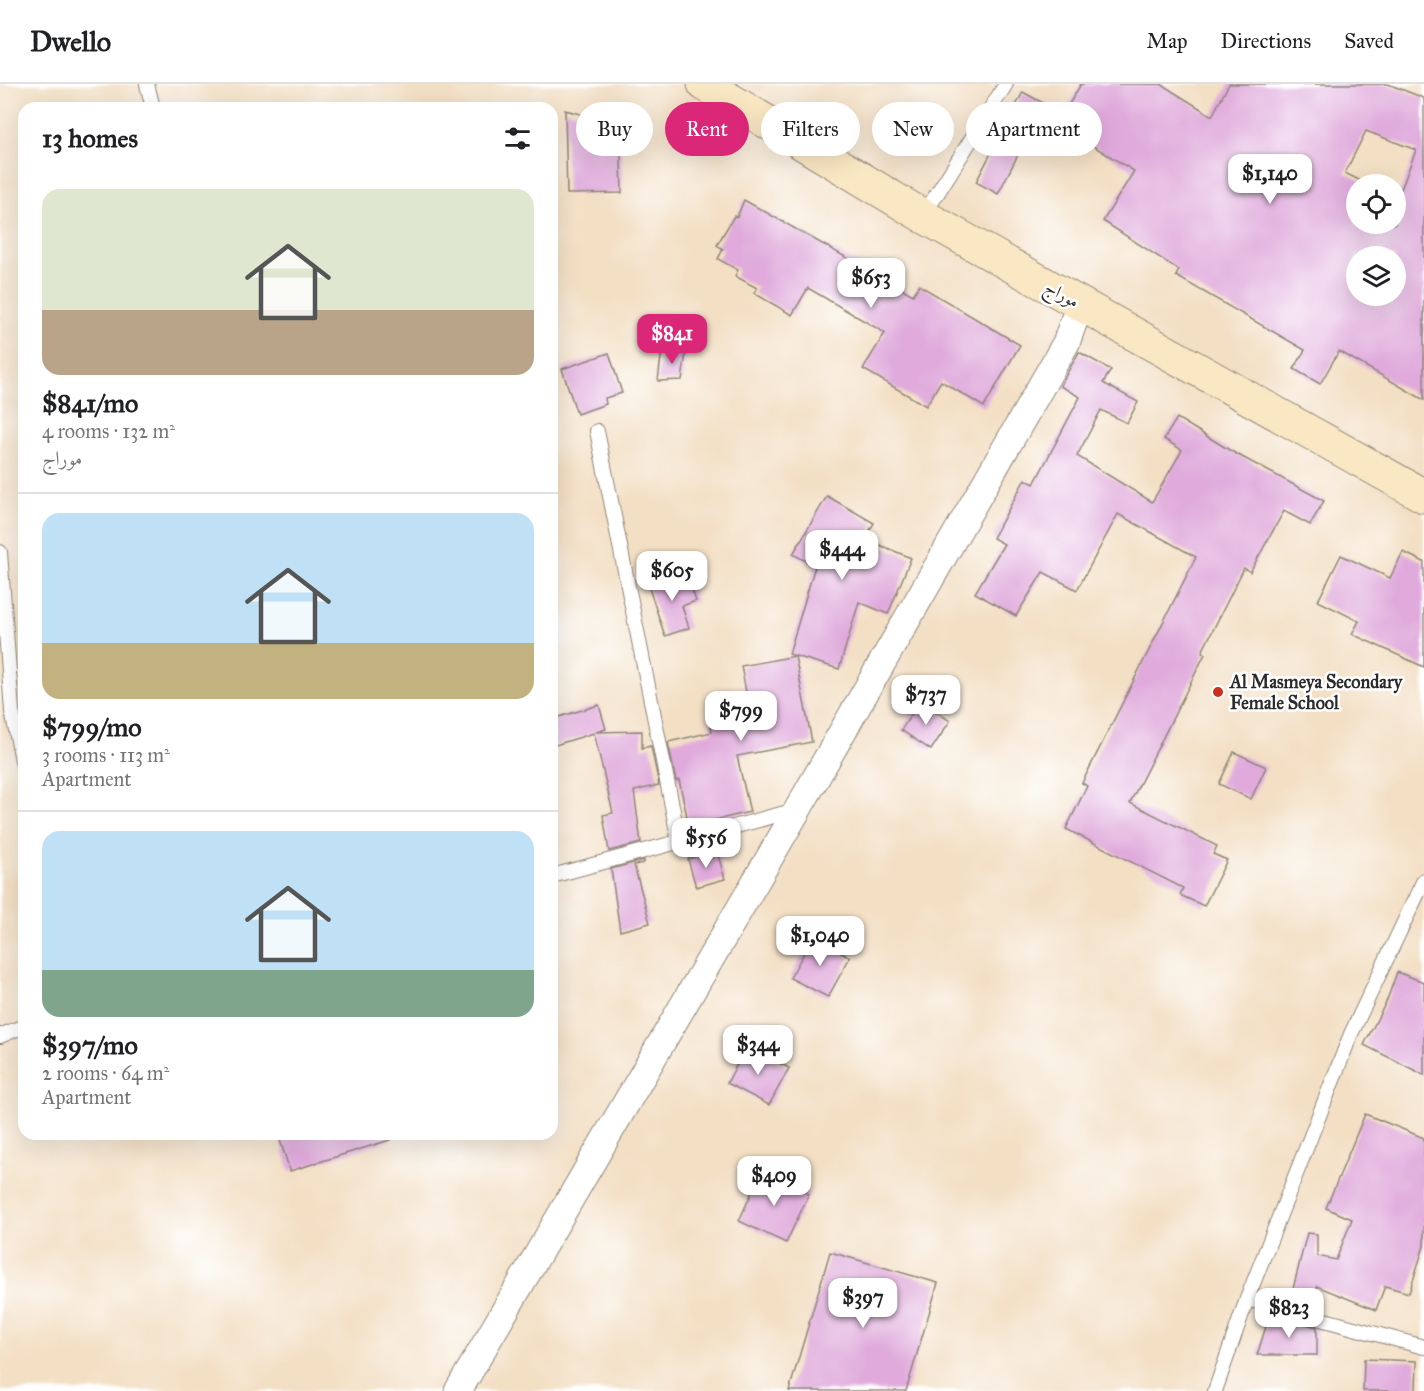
<!DOCTYPE html>
<meta charset="utf-8">
<style>
body{margin:0;font-family:"IM FELL Great Primer",Amiri,serif;background:#f6f6f6;color:#202124;height:100vh;display:flex;flex-direction:column;font-size:22px;white-space:nowrap}
*{box-sizing:border-box;margin:0}
p{font-size:20px;color:#757577}
.icon{flex:none;width:33px;height:33px;fill:none;stroke:currentColor;stroke-width:2;stroke-linecap:round;stroke-linejoin:round}
.map{position:relative;flex:1;overflow:hidden}
.panel{position:absolute;left:18px;top:18px;width:540px;height:1038px;display:flex;flex-direction:column;background:#fff;border-radius:18px;box-shadow:0 6px 24px #0002}
.panel>*{flex:none}
.hud{position:absolute;left:576px;top:18px;width:570px;height:54px;display:flex;gap:12px}
.buttons{position:absolute;left:1346px;top:90px;display:grid;gap:12px}
.buttons a{display:grid;place-items:center;width:60px;height:60px;border-radius:50%;background:#fff;box-shadow:0 6px 24px #0002;font-size:30px}
.price{position:absolute;translate:-50% -51px;padding:0 14px;border-radius:12px;background:#fff;color:#222;font-size:20px;line-height:39px;filter:drop-shadow(0 2px 3px #0008)}
.price::after{content:'';position:absolute;left:50%;top:36px;width:18px;height:14px;margin-left:-9px;background:inherit;clip-path:polygon(0 0,100% 0,50% 100%)}
.price.selected{background:#db2777;color:#fff}
ul{padding:0;list-style:none}
li{display:grid;align-content:center;gap:12px;height:318px;padding:0 24px}
li+li{border-top:2px solid #e0e0e0}
li span{display:grid;place-items:center;height:186px;border-radius:18px;color:#555}
li>.icon{margin-inline-start:auto}
span .icon{width:108px;height:108px;fill:#fffc;stroke-width:1}
li b{font-size:26px}
h2{display:flex;justify-content:space-between;align-items:center;height:72px;padding:0 24px;font-size:26px}
.chip{padding:0 21px;border-radius:27px;background:#fff;box-shadow:0 6px 24px #0002;font-size:21px;line-height:54px}
.chip.selected{background:#db2777;color:#fff}
header{display:flex;align-items:center;gap:36px;box-sizing:border-box;height:84px;padding:0 30px;background:#fff;border-bottom:2px solid #e0e0e0}
header strong{font-size:28px}
nav{display:flex;gap:33px;margin-inline-start:auto;font-size:21px}
.map>svg:first-child{display:block}
.building{fill:#e0abdc;fill-rule:evenodd}
.lines{fill:none;stroke-linecap:round;stroke-linejoin:round}
.service-casing{stroke:#8f8578;stroke-width:16}
.minor-casing{stroke:#8f8578;stroke-width:29}
.secondary-casing{stroke:#8f8578;stroke-width:35}
.service{stroke:#fff;stroke-width:14}
.minor{stroke:#fff;stroke-width:27}
.secondary{stroke:#fae7c3;stroke-width:33}
.poi-dot{fill:#c8321e;stroke:#fff;stroke-width:2}
.labels{text-anchor:middle;stroke-width:5;stroke-linejoin:round;paint-order:stroke}
.street-label{font-size:18px;fill:#2b2b2b;stroke:#fff}
.poi-label{font-size:18px;font-weight:bold;fill:#2b2b2b;stroke:#fff;text-anchor:start}
</style>
<header>
<strong>Dwello</strong>
<nav><a>Map</a><a>Directions</a><a>Saved</a></nav>
</header>
<div class="map">
<svg width="1424" height="1307" viewBox="0 0 1424 1307">
<rect width="100%" height="100%" fill="#fff"/>
<filter id="ink" filterUnits="userSpaceOnUse"><feTurbulence type="fractalNoise" baseFrequency=".0167" numOctaves="2"/><feDisplacementMap in="SourceGraphic" scale="12" xChannelSelector="R" yChannelSelector="G"/><feConvolveMatrix kernelMatrix="1 2 1 2 8 2 1 2 1" color-interpolation-filters="sRGB"/></filter>
<filter id="wash" filterUnits="userSpaceOnUse"><feTurbulence type="fractalNoise" baseFrequency=".008" numOctaves="4" result="noise"/><feDisplacementMap in="SourceGraphic" scale="24" xChannelSelector="R" yChannelSelector="G"/><feGaussianBlur stdDeviation="1.35" result="paint"/><feColorMatrix in="noise" values="0 0 0 0 0 0 0 0 0 0 0 0 0 0 0 0 0 1.4 0 .05"/><feComposite in="paint" operator="in"/></filter>
<g filter="url(#wash)">
<rect width="100%" height="100%" fill="#f3dfc4"/>
<g id="blocks">
<g class="building">
<path d="M1081 0H1161L1212 32 1229 0H1388L1424 14V316L1339 267 1320 300 1294 285 1305 266 1176 192 1179 186 1103 137 1134 87 1064 44 1051 67 1027 53 998 110 976 98 1023 8 1063 30ZM1366 47 1416 66 1397 116 1395 115V140H1356V100H1367L1345 89ZM1356 172H1395V212H1356Z"/>
<path d="M565 26 620 40 622 109 567 110Z"/>
<path d="M744 116 913 211 919 201 1020 261 984 323 941 297 926 322 863 285 885 249 808 204 792 231 754 209 757 204 735 192 738 186 718 175 723 165 717 161 734 132 737 133Z"/>
<path d="M662 265 686 268 682 296 658 297Z"/>
<path d="M1079 268 1111 286 1103 299 1138 318 1127 339 1101 326 1077 372 1152 418 1182 366 1164 355 1177 334 1231 367 1324 417 1310 441 1284 427 1250 488 1244 484 1202 568 1205 570 1130 719 1217 762 1213 770 1227 776 1204 822 1180 811 1183 804 1066 745 1087 702 1082 699 1196 473 1118 430 1077 506 1043 488 1016 532 975 509 1004 460 993 454 1025 395 1034 400 1080 313 1060 302Z"/>
<path d="M609 269 622 309 605 314 606 320 577 330 562 285Z"/>
<path d="M827 412 874 439 865 455 911 474 888 530 859 518 839 585 789 570 815 482 793 470Z"/>
<path d="M1403 468 1424 478V583L1352 550 1359 537 1318 517 1341 471 1390 494Z"/>
<path d="M686 489 696 517 682 522 689 544 665 552 648 501Z"/>
<path d="M795 572 812 658 737 672 750 728 689 742 679 696 676 697 668 658 712 648 710 639 750 629 741 582Z"/>
<path d="M920 617 950 637 931 666 901 646Z"/>
<path d="M599 621 606 645 596 648 642 647V664L651 662 659 701 634 707 641 759 609 767 603 731 613 729 594 649 552 662V635Z"/>
<path d="M1234 668 1266 683 1251 715 1219 700Z"/>
<path d="M717 767 725 795 696 803 688 775Z"/>
<path d="M644 776V779L634 781 650 839 620 847 611 785Z"/>
<path d="M813 853 850 873 828 913 790 894Z"/>
<path d="M1397 888 1424 898V991L1364 961 1387 916Z"/>
<path d="M747 962 789 984 769 1021 727 999Z"/>
<path d="M1365 1030 1424 1054V1162L1409 1209 1385 1202 1376 1226 1317 1202V1225L1290 1217 1307 1149 1317 1150V1172L1336 1176 1352 1135 1326 1124Z"/>
<path d="M278 1050H389L390 1056 290 1087Z"/>
<path d="M761 1088 809 1110 786 1159 739 1137Z"/>
<path d="M830 1168 938 1199 906 1307H789Z"/>
<path d="M1269 1233 1286 1238V1235L1317 1243V1271H1257Z"/>
<path d="M1364 1275 1417 1277 1416 1307H1363Z"/>
</g>
</g>
</g>
<g filter="url(#ink)">
<use href="#blocks" fill-opacity="0" stroke="#8f8578" stroke-width="1.5"/>
<g class="lines">
<defs>
<g id="service">
<path d="M147 0 153 24"/>
<path d="M923 132 1006 0"/>
<path d="M597 347 679 757"/>
<path d="M0 468 12 627 24 686"/>
<path d="M552 792 796 726"/>
<path d="M0 952 24 942"/>
<path d="M1247 1215 1424 1263"/>
<path d="M1215 1307 1247 1215 1351 950 1424 796"/>
</g>
<path id="minor" d="M458 1307 798 725 1066 259 1080 220"/>
<path id="secondary" d="M704 0 923 132 1424 412"/>
</defs>
<use href="#service" class="service-casing"/>
<use href="#minor" class="minor-casing"/>
<use href="#secondary" class="secondary-casing"/>
<use href="#service" class="service"/>
<use href="#minor" class="minor"/>
<use href="#secondary" class="secondary"/>
</g>
</g>
<circle class="poi-dot" cx="1218" cy="608" r="6"/>
<g class="labels">
<g class="street-label">
<text transform="translate(1062 210) rotate(29)" y="6">موراج</text>
</g>
<g class="poi-label">
<text x="1230" y="604">Al Masmeya Secondary<tspan x="1230" dy="21">Female School</tspan></text>
</g>
</g>
</svg>
<div class="buttons">
<a><svg class="icon" aria-label="locate" viewBox="0 0 24 24"><circle cx="12" cy="12" r="6"/><path d="M12 2v4M12 18v4M2 12h4M18 12h4"/></svg></a>
<a><svg class="icon" aria-label="layers" viewBox="0 0 24 24"><path d="M12 4l9 5-9 5-9-5zM3 14l9 5 9-5"/></svg></a>
</div>
<b class="price" style="left:1270px;top:121px">$1,140</b>
<b class="price" style="left:871px;top:225px">$653</b>
<b class="price selected" style="left:672px;top:281px">$841</b>
<b class="price" style="left:842px;top:497px">$444</b>
<b class="price" style="left:672px;top:518px">$605</b>
<b class="price" style="left:926px;top:642px">$737</b>
<b class="price" style="left:741px;top:658px">$799</b>
<b class="price" style="left:706px;top:785px">$556</b>
<b class="price" style="left:820px;top:883px">$1,040</b>
<b class="price" style="left:758px;top:992px">$344</b>
<b class="price" style="left:774px;top:1123px">$409</b>
<b class="price" style="left:863px;top:1245px">$397</b>
<b class="price" style="left:1289px;top:1255px">$823</b>
<div class="hud">
<a class="chip">Buy</a>
<a class="chip selected">Rent</a>
<a class="chip">Filters</a>
<a class="chip">New</a>
<a class="chip">Apartment</a>
</div>
<section class="panel">
<h2>13 homes<svg class="icon" aria-label="filters" viewBox="0 0 24 24"><path d="M4 7h16M4 17h16"/><circle cx="9" cy="7" r="2"/><circle cx="15" cy="17" r="2"/></svg></h2>
<ul>
<li><span style="background:linear-gradient(#dfe7d0 65%,#b9a48a 0)"><svg class="icon" aria-label="home" viewBox="0 0 24 24"><path d="M3 11l9-7 9 7M6 9v11h12V9"/></svg></span><div><b>$841/mo</b><p>4 rooms · 132 m²</p><p>موراج</p></div></li>
<li><span style="background:linear-gradient(#bfe0f5 70%,#c2b280 0)"><svg class="icon" aria-label="home" viewBox="0 0 24 24"><path d="M3 11l9-7 9 7M6 9v11h12V9"/></svg></span><div><b>$799/mo</b><p>3 rooms · 113 m²</p><p>Apartment</p></div></li>
<li><span style="background:linear-gradient(#bfe0f5 75%,#7fa58c 0)"><svg class="icon" aria-label="home" viewBox="0 0 24 24"><path d="M3 11l9-7 9 7M6 9v11h12V9"/></svg></span><div><b>$397/mo</b><p>2 rooms · 64 m²</p><p>Apartment</p></div></li>
</ul>
</section>
</div>
